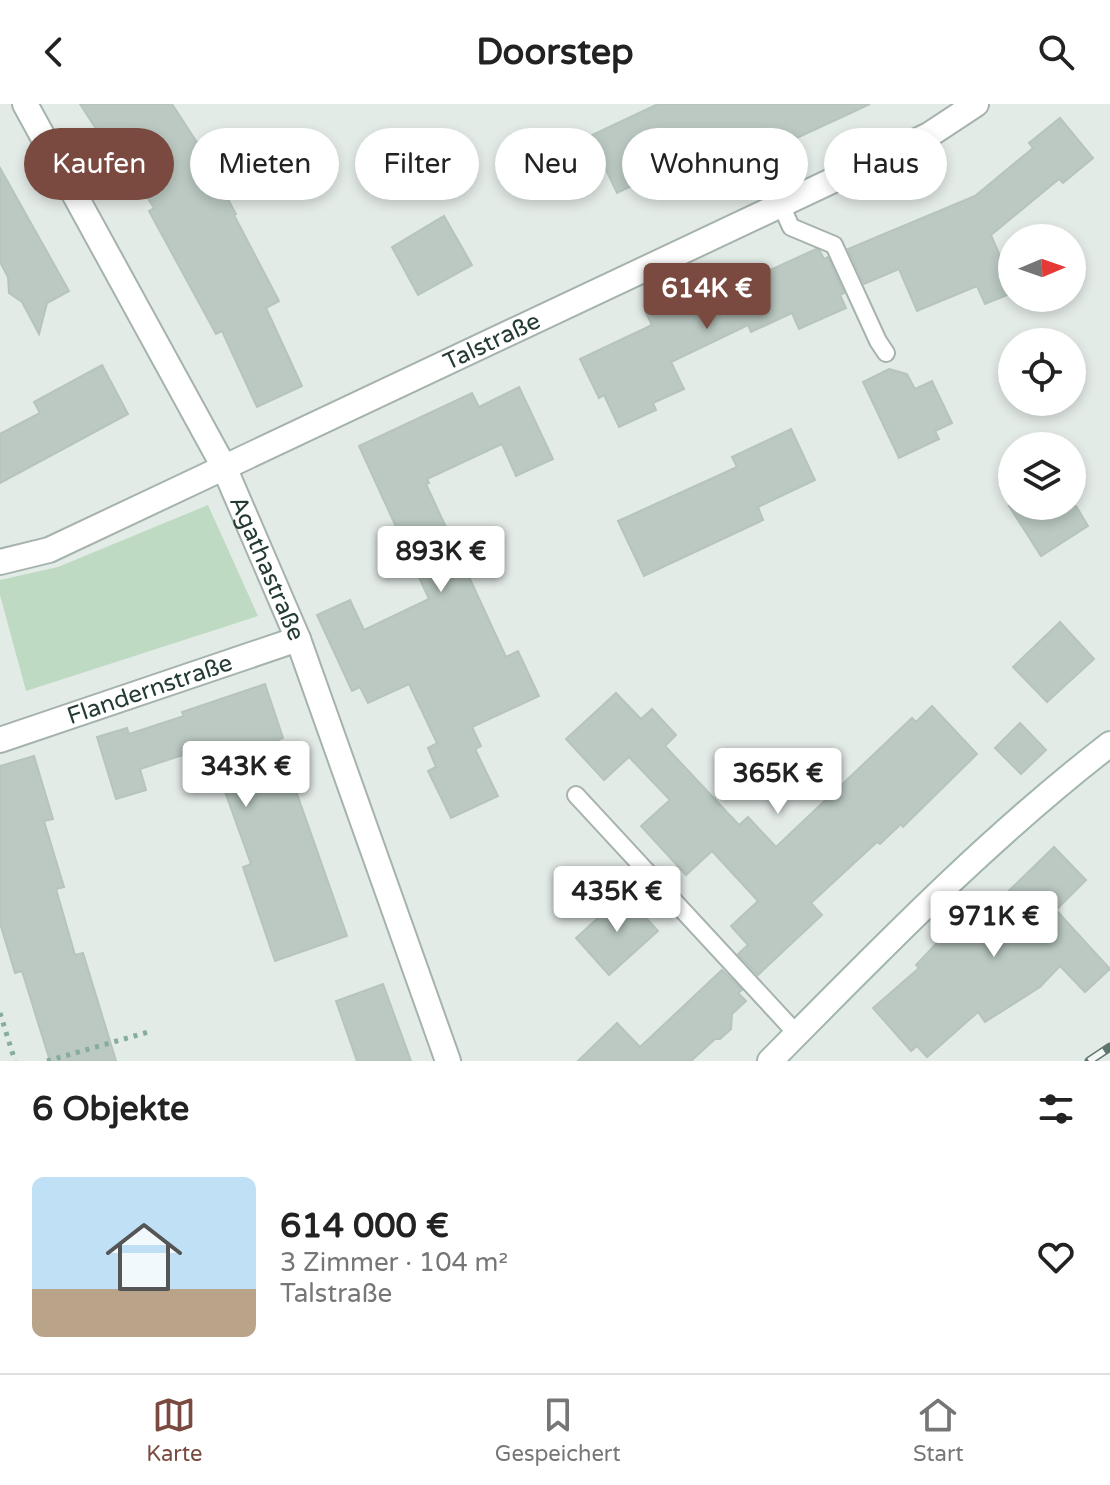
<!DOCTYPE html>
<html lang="de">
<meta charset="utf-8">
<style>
body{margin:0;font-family:"Varela Round",sans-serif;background:#f2f2f2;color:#222;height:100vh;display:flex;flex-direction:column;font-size:30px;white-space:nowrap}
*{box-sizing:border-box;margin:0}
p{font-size:26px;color:#767676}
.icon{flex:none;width:44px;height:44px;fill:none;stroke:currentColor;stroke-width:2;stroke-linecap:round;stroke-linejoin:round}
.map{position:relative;height:957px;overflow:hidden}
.side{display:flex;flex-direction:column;background:#fff;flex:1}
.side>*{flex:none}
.top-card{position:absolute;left:24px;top:24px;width:1062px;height:72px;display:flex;gap:16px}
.needle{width:52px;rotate:88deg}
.tools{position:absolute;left:998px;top:120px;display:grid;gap:16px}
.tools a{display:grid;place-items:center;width:88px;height:88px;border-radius:50%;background:#fff;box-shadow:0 4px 12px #0003;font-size:40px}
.price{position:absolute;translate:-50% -68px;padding:0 18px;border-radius:8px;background:#fff;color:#222;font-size:26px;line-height:52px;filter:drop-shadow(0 2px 4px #0008)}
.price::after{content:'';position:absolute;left:50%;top:48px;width:24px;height:18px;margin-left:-12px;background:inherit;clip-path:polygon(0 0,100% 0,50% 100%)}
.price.on{background:#7a4a41;color:#fff}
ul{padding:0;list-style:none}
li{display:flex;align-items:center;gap:24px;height:200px;padding:0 32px}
li span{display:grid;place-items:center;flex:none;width:224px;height:160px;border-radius:12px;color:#555}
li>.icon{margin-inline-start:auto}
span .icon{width:96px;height:96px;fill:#fffc;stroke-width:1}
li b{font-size:34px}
h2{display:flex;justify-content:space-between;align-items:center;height:96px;padding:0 32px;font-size:34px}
.tag{padding:0 28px;border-radius:36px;background:#fff;box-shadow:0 4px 12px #0003;font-size:28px;line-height:72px}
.tag.on{background:#7a4a41;color:#fff}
header{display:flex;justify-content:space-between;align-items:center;height:104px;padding:0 32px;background:#fff;font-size:36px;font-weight:700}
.dock{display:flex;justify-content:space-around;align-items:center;height:112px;border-top:2px solid #e0e0e0;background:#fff;font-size:22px;color:#767676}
.dock a{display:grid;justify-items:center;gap:4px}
.dock .on{color:#7a4a41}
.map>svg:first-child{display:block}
.green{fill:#bedac3}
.building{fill:#bbc9c2;stroke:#b6c4bd;stroke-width:2}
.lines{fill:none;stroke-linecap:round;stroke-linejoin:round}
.service-casing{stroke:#a6b3ad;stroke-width:20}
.minor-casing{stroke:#a6b3ad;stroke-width:28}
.secondary-casing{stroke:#a2b6ad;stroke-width:28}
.path{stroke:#86ac9d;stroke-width:5;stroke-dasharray:4 6;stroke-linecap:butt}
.service{stroke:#fff;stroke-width:16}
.minor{stroke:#fff;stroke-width:24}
.secondary{stroke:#fff;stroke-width:24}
.rail-casing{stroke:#5f766e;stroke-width:9}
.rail{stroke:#f3f8f5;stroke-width:6;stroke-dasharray:18;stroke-linecap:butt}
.labels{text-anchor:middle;stroke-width:6;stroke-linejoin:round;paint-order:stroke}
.street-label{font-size:24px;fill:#243b33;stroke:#f3f8f5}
</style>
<header><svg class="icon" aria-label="back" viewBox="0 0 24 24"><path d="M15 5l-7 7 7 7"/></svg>Doorstep<svg class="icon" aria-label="search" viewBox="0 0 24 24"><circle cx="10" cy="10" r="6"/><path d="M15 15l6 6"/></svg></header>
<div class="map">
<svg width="1110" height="957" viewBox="0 0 1110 957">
<rect width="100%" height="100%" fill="#e3ebe7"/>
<path class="green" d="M208 401 258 512 26 587 0 491V476L58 463Z"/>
<g class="building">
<path d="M80 0H172L198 40 236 110 234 111 279 197 266 204 302 282 257 303 222 227 216 230 149 107 154 104 112 39 107 42Z"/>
<path d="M658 0H870L773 45 771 42 750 52 740 31 617 89 590 32Z"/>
<path d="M1060 14 1093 54 1063 79 1059 75 991 131 1012 180V189L985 200 977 182 917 207 899 165 864 180 848 145 975 92 1033 44 1029 39Z"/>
<path d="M0 64 69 187 47 199 39 230 22 198 9 189 8 173 0 158Z"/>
<path d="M444 112 472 161 418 191 392 143Z"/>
<path d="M816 145 820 147 824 155 828 153 844 189 840 191 846 204 799 225 792 209 751 228 748 221 671 258 684 285 653 299 656 306 619 323 604 291 599 294 580 255 652 221 645 207 685 188 692 202Z"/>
<path d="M102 261 128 310 0 379V330L40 309 34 298Z"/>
<path d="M889 265 907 270 915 285 932 277 952 319 935 327 939 335 899 354 863 278Z"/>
<path d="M519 283 553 355 516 372 502 340 427 375 429 379 426 380 506 553 518 547 539 592 472 623 481 642 475 645 498 692 451 714 428 667 436 663 428 644 437 639 409 580 368 599 360 583 352 587 317 511 350 496 364 526 429 495 359 342 472 289 479 303Z"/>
<path d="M791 325 815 376 758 403 763 416 644 472 618 417 737 363 732 353Z"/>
<path d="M1009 402H1076L1088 422 1041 452Z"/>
<path d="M1060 518 1094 555 1047 598 1013 563Z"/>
<path d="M265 580 283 634 278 636 347 832 275 857 243 763 251 760 214 657 200 662 195 647 140 665 146 686 116 695 97 633 127 624 129 630 184 612 182 608Z"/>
<path d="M616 589 641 615 652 605 676 631 665 642 739 721 748 713 776 743 912 614 916 618 932 602 977 650 903 723 901 720 880 740 877 738 811 799 822 811 758 871 738 850 748 841 731 822 758 797 712 747 686 771 641 722 670 696 629 653 604 676 566 635Z"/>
<path d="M1020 619 1046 646 1021 670 995 644Z"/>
<path d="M34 652 53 715 44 717 64 783 56 785 75 851 83 849 116 957H50L22 867 15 869 0 819V662Z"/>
<path d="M1054 743 1086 776 1056 806 1110 865 1085 888 1060 862 1040 883 985 918 978 908 927 953 917 942 911 947 873 904 919 864 916 861 952 823 981 798 989 806Z"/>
<path d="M624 790 658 827 609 871 576 834Z"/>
<path d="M722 866 742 886 738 889 746 897 732 910 731 925 720 935H715L691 957H578L617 919 640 943Z"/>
<path d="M383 880 411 957H357L336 897Z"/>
</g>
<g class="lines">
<defs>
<g id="service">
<path d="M781 101 791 123 834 141 878 237 886 249"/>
<path d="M576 691 797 930"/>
</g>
<g id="minor">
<path id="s1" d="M25 0 224 363 298 535 448 957"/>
<path id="s2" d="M0 458 49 446 929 31 976 0"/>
<path id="s3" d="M0 636 298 535"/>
</g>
<path id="secondary" d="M770 957C879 847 987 735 1110 640"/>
</defs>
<use href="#service" class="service-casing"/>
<use href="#minor" class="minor-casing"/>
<use href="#secondary" class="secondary-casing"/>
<g class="path">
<path d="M0 909 15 957"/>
<path d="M47 957 152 927"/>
</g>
<use href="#service" class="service"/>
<use href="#minor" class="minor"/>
<use href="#secondary" class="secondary"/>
<defs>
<path id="rail" d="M1089 957 1110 943"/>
</defs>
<use href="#rail" class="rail-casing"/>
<use href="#rail" class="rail"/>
</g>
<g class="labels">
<g class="street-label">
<text dy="8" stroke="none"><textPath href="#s2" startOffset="540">Talstraße</textPath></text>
<text dy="8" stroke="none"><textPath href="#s1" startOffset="524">Agathastraße</textPath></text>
<text dy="8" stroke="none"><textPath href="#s3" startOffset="158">Flandernstraße</textPath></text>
</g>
</g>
</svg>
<div class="tools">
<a><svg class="needle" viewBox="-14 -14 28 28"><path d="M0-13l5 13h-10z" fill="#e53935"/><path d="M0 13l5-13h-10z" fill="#767676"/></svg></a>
<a><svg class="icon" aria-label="locate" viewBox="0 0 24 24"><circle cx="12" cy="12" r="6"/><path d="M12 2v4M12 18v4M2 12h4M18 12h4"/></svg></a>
<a><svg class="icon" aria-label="layers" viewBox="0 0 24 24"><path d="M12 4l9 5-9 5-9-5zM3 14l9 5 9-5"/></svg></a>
</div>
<b class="price on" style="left:707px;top:227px">614K €</b>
<b class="price" style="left:441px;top:490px">893K €</b>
<b class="price" style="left:246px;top:705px">343K €</b>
<b class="price" style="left:778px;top:712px">365K €</b>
<b class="price" style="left:617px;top:830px">435K €</b>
<b class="price" style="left:994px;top:855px">971K €</b>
<div class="top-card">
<a class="tag on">Kaufen</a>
<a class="tag">Mieten</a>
<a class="tag">Filter</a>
<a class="tag">Neu</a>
<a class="tag">Wohnung</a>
<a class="tag">Haus</a>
</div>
</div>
<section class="side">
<h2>6 Objekte<svg class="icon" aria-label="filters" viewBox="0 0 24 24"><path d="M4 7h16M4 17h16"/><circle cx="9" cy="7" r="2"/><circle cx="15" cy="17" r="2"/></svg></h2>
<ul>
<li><span style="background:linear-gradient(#bfe0f5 70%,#b9a48a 0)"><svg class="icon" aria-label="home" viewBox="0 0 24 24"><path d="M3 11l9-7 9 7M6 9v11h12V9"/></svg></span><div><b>614 000 €</b><p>3 Zimmer · 104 m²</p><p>Talstraße</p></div><svg class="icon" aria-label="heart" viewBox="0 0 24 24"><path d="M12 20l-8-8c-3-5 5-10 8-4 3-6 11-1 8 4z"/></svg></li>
</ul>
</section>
<nav class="dock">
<a class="on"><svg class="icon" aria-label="map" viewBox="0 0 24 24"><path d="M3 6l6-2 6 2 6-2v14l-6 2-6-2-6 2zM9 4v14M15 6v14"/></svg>Karte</a>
<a><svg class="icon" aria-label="saved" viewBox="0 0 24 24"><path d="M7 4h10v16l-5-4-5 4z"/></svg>Gespeichert</a>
<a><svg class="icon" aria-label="home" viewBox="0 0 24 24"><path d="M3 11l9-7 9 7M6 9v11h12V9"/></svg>Start</a>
</nav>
